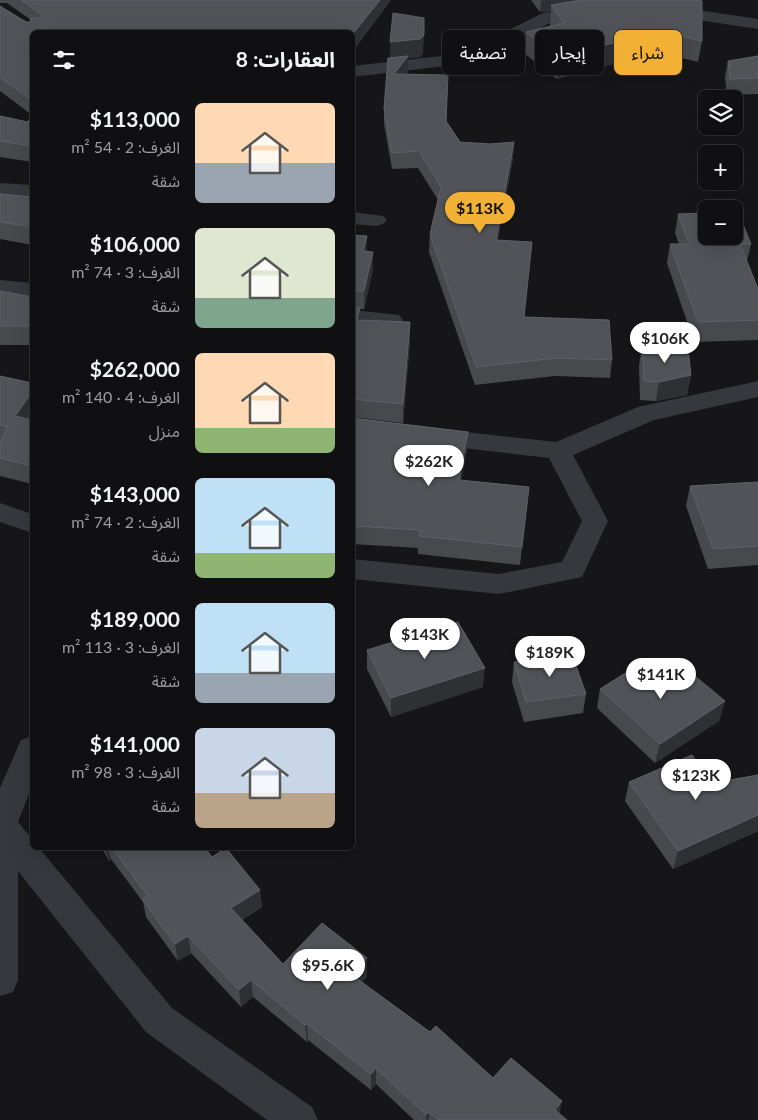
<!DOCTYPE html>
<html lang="ar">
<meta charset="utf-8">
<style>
body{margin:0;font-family:Lato,"Noto Sans Arabic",sans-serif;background:#19191b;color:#f1f3f6;direction:rtl;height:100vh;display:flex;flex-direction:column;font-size:19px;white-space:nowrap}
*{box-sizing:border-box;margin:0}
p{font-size:16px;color:#9c9d9f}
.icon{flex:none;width:28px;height:28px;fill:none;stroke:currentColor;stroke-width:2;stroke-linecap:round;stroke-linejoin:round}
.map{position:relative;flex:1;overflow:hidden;direction:ltr}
.panel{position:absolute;left:30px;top:30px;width:325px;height:820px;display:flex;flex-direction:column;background:#101012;border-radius:8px;box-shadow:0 5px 20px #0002,0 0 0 1px #303032;direction:rtl}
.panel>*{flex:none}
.guide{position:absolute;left:370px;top:30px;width:312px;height:45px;direction:rtl;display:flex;gap:10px}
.tools{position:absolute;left:698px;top:90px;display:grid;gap:10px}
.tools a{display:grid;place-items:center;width:45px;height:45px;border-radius:8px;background:#101012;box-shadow:0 5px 20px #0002,0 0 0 1px #303032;font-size:25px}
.price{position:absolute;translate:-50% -42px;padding:0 11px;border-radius:18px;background:#fff;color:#222;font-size:16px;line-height:32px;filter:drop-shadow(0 1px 2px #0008)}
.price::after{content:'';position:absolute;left:50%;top:30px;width:15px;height:11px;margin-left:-8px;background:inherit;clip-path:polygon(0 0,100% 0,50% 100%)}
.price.active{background:#f2b134;color:#111}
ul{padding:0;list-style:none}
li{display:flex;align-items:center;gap:15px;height:125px;padding:0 20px}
li span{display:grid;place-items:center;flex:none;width:140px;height:100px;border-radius:8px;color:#555}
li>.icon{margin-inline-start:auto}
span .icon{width:60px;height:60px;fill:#fffc;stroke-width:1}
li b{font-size:21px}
h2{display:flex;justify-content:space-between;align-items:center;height:60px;padding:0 20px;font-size:21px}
.pill{padding:0 18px;border-radius:8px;background:#101012;box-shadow:0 5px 20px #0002,0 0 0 1px #303032;font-size:18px;line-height:45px}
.pill.active{background:#f2b134;color:#111}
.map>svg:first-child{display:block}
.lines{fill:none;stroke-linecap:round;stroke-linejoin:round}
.minor{fill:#37383d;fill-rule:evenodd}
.wall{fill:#47494d}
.shaded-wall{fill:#2f3033}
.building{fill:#525359;stroke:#5f6168}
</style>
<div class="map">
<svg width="758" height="1120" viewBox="0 0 758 1120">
<rect width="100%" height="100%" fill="#161618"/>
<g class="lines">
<g class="minor">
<path d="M664 5 758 19V29L658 14 655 10 658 6Z"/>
<path d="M587 6 593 7 596 11 593 15 554 21 470 63 352 77V66L460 54 543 13Z"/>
<path d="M0 183 32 185V197L0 195Z"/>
<path d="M352 212 383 216 387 220 383 224 376 226 352 224Z"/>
<path d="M0 280 32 283V297L0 294Z"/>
<path d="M352 310 399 315 403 320 399 325 391 327 352 324Z"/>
<path d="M758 381V397L654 420 573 455 608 521 582 577 499 594 352 579V559L499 574 562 562 582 521 549 458 429 444 420 442 416 436 420 430 429 428 556 442 638 407Z"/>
<path d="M0 503 32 514V533L0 522Z"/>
<path d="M32 736V786L18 822 32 839V848H39L172 1008 312 1107 318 1120H267L146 1032 18 871V980L13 992 0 996V788L21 740Z"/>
</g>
</g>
<g class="wall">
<path d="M0 0H391L353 51 352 32H32V115L0 91V6L26 22H30L31 20 7 3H0Z"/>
<path d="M531 0H701L702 41 698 62 657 52 557 79 525 54 526 32 550 26 551 11 540 12Z"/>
<path d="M423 53 420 57 408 58V72L406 74 446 121 460 142 513 158 498 240 525 317 612 360 610 378 555 376 475 385 429 252 430 234 438 200 418 168 392 169 384 124V108L390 58Z"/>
<path d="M758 56V94L727 95 725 77 728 61Z"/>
<path d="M32 115V162L0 157V116L28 122Z"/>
<path d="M0 194 32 197V245L0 239Z"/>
<path d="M678 214 751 244 747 261 758 289V340L694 342 667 263 670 244H679L675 233Z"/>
<path d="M352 222 356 235 367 236V251L373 270 364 309H360V320L410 341 403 423 352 417Z"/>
<path d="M0 291 32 297V345H0Z"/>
<path d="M642 346 691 375 687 395 656 401 640 400 639 366Z"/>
<path d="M0 376 32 383V416L30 420H32V484L0 476Z"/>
<path d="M352 418 468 432 467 450 461 480 529 487 520 565 418 554V548L352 544Z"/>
<path d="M758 482V565L708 569 686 506 690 486Z"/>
<path d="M367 650 483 687 391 717 367 669Z"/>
<path d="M514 662 586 694 583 713 524 722 512 682Z"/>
<path d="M672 682 725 701 719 721 655 763 597 708 600 689Z"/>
<path d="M758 775V831L673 869 625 801 629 782 713 783Z"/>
<path d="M102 848H205L212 857 260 890 262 907 242 920 283 964 367 958V976L362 982 493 1078 560 1114 567 1120H414L376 1084 371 1090 308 1040 307 1042 253 997 241 1007 191 953 178 961 146 917 143 902 111 859 109 861Z"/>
</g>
<g class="shaded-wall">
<path d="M380 0H391L353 51 352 35Z"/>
<path d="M541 0H622L551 5V11L540 12Z"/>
<path d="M660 31 657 52 557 79 559 57Z"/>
<path d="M424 35 423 53 420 57 408 58V72L393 91 390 60V42Z"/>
<path d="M514 142 513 158 495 257 496 240Z"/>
<path d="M355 222 356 240 352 235Z"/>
<path d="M367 236V254L363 251Z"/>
<path d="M373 252V270L364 309V291Z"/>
<path d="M360 308V327L357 320Z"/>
<path d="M410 322V341L403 423V404Z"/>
<path d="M691 375 687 395 656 401 659 382Z"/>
<path d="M32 392V416L19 435 15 416Z"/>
<path d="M468 432 467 450 458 499 459 480Z"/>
<path d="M485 668 483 687 391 717V698Z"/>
<path d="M725 701 719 721 655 763 660 744Z"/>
<path d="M758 815V831L673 869 678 851Z"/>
<path d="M105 848H108L111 859 109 861Z"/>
<path d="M260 890 262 907 233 926 231 908Z"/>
<path d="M188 936 191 953 178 961 175 944Z"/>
<path d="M367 958V976L352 992V975Z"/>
<path d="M251 980 253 997 241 1007 239 990Z"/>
<path d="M307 1024 308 1040 307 1042 305 1025Z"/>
<path d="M376 1068V1084L371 1090V1074Z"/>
<path d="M562 1101 559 1117 555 1110Z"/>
<path d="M429 1112V1120H426V1115Z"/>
</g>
<g class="building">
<path d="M21 0H380L352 35V32H339L332 31V32H32V101L0 77V6L26 22H30L31 18H42L44 16Z"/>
<path d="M581 0H696L702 1V41L660 31 559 57 526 32 564 23 551 5Z"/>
<path d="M393 13 424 18V35L420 39 390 42Z"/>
<path d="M408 56 394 74 448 75 446 121 460 142 490 144 514 142 496 240 532 242 524 317 609 320 612 360 557 358 476 367 430 234 441 187 419 151 392 153 384 108 388 58Z"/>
<path d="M758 56V78L730 79 728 61Z"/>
<path d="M31 115H32V146L0 141V116L28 122Z"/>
<path d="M0 194 32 197V227L0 222Z"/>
<path d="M734 212H738L751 244H740L758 289V320L698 322 670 244H689L678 214 706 213V236H734Z"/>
<path d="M352 222H355L352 235Z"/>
<path d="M352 235 367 236 363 251 373 252 364 291 352 290Z"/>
<path d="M0 291 32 297V326H0Z"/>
<path d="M352 307 360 308 357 320 410 322 403 404 352 399Z"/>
<path d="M642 346 688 349 691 375 659 382 644 381Z"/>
<path d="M0 376 32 383V392L15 416 32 420V466L0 458V444L8 425 7 427 0 425Z"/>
<path d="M352 418 468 432 459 480 529 487 522 547 419 536 420 530 352 526Z"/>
<path d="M758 482V546L713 549 690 486Z"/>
<path d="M458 622 485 668 391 698 367 650Z"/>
<path d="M572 654 586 694 526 702 514 662Z"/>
<path d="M646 660 672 682 689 671 725 701 660 744 600 689Z"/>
<path d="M692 755 713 783 758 775V815L678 851 629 782Z"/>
<path d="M112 848H205L212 857 226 848 260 890 231 908 283 964 322 923 367 958 352 975 430 1032 436 1026 493 1078 511 1058 562 1101 555 1110 567 1120H439L429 1112 426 1115 376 1068 371 1074 307 1024 305 1025 251 980 239 990 188 936 175 944 142 899 148 896Z"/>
</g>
</svg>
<div class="tools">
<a><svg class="icon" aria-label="layers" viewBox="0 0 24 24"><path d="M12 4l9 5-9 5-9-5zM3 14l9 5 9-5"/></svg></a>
<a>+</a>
<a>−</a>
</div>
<b class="price active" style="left:480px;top:234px">$113K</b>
<b class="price" style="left:665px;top:364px">$106K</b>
<b class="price" style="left:429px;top:487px">$262K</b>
<b class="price" style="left:425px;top:660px">$143K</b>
<b class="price" style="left:550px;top:678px">$189K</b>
<b class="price" style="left:661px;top:700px">$141K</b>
<b class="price" style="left:696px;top:801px">$123K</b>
<b class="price" style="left:328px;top:991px">$95.6K</b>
<div class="guide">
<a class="pill active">شراء</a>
<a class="pill">إيجار</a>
<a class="pill">تصفية</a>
</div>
<section class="panel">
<h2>العقارات: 8<svg class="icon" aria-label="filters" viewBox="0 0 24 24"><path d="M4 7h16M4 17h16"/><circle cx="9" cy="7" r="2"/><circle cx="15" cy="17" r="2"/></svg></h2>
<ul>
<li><span style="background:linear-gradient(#ffd9b3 60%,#9aa5b1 0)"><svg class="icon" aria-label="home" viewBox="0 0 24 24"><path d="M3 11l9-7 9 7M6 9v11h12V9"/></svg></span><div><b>$113,000</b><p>الغرف: 2 · 54 m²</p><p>شقة</p></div></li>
<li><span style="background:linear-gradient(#dfe7d0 70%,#7fa58c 0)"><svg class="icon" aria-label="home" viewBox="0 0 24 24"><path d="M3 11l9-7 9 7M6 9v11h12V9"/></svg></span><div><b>$106,000</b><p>الغرف: 3 · 74 m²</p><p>شقة</p></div></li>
<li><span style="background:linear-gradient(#ffd9b3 75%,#8fb573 0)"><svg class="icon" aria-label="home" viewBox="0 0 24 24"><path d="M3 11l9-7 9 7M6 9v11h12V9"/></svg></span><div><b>$262,000</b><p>الغرف: 4 · 140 m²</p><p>منزل</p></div></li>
<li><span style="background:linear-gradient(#bfe0f5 75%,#8fb573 0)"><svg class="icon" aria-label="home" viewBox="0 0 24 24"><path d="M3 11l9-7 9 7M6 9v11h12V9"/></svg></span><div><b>$143,000</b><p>الغرف: 2 · 74 m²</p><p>شقة</p></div></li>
<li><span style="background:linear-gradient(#bfe0f5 70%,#9aa5b1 0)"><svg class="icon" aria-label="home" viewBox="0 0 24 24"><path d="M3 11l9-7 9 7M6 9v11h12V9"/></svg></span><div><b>$189,000</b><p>الغرف: 3 · 113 m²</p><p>شقة</p></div></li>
<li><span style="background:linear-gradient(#c9d6e8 65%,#b9a48a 0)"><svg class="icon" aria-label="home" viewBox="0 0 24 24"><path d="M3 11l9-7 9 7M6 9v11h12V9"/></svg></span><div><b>$141,000</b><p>الغرف: 3 · 98 m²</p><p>شقة</p></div></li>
</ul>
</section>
</div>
